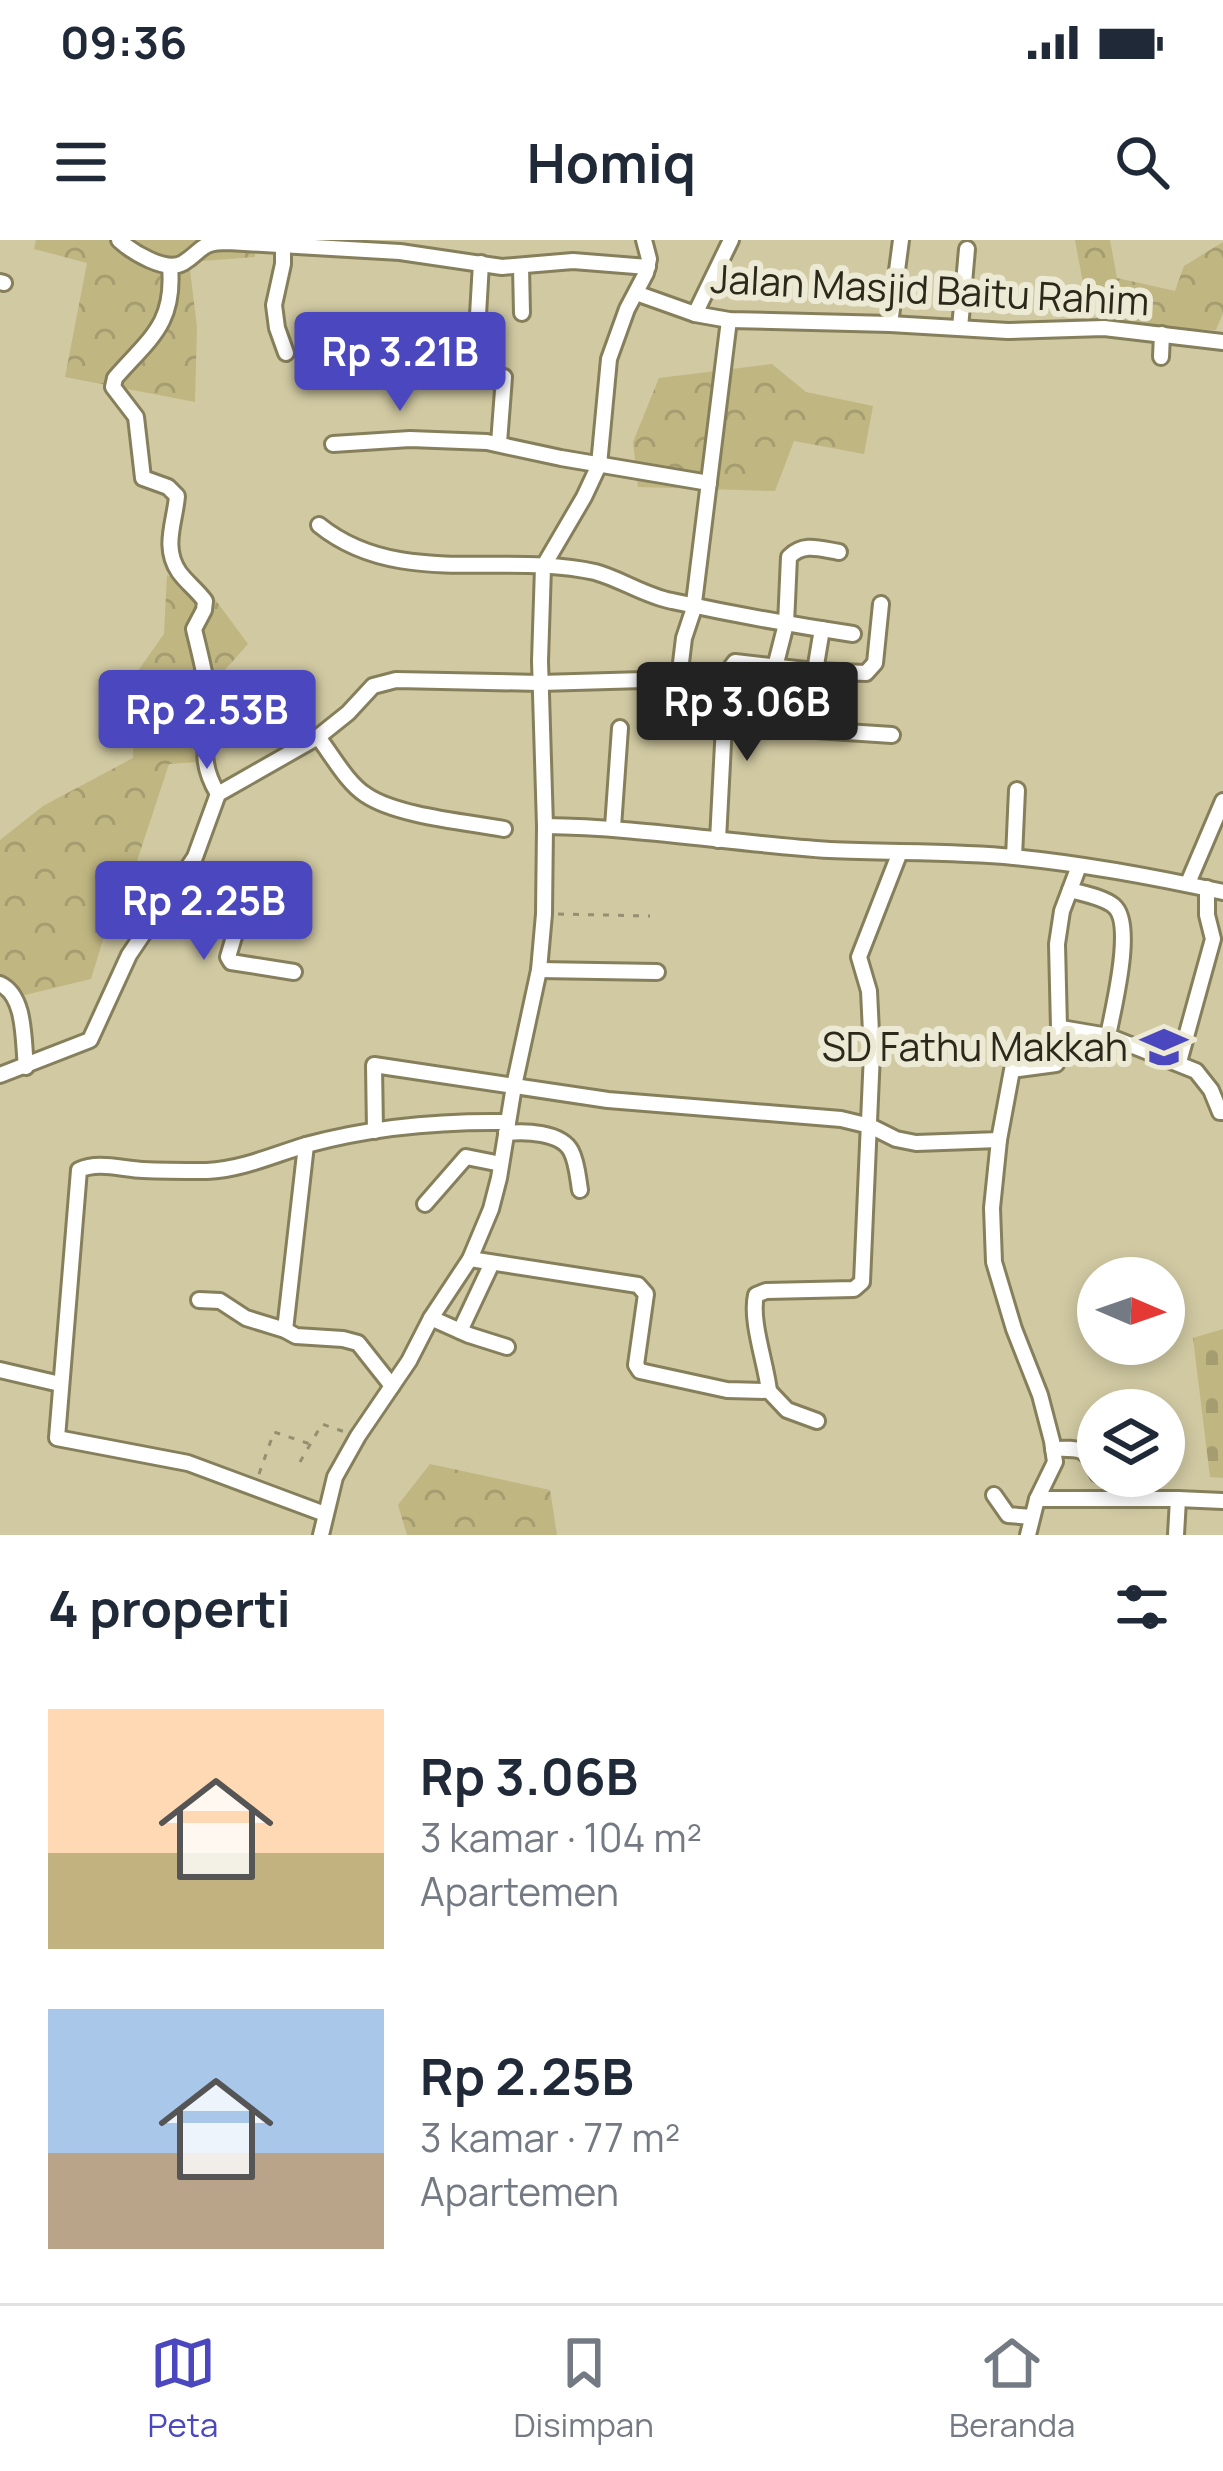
<!DOCTYPE html>
<html lang="id">
<meta charset="utf-8">
<style>
body{margin:0;font-family:Manrope,sans-serif;background:#f2f2f3;color:#1f2937;height:100vh;display:flex;flex-direction:column;font-size:45px;white-space:nowrap}
*{box-sizing:border-box;margin:0}
p{font-size:39px;color:#747a83}
.icon{flex:none;width:66px;height:66px;fill:none;stroke:currentColor;stroke-width:2;stroke-linecap:round;stroke-linejoin:round}
.map{position:relative;height:1295px;overflow:hidden}
.drawer{display:flex;flex-direction:column;background:#fff;flex:1}
.drawer>*{flex:none}
.needle{width:78px;rotate:92deg}
.tools{position:absolute;left:1077px;top:1017px;display:grid;gap:24px}
.tools a{display:grid;place-items:center;width:108px;height:108px;border-radius:50%;background:#fff;box-shadow:0 6px 18px #0003;font-size:60px}
.price{position:absolute;translate:-50% -102px;padding:0 27px;border-radius:12px;background:#4b47be;color:#fff;font-size:39px;line-height:78px;filter:drop-shadow(0 3px 6px #0008)}
.price::after{content:'';position:absolute;left:50%;top:72px;width:36px;height:27px;margin-left:-18px;background:inherit;clip-path:polygon(0 0,100% 0,50% 100%)}
.price.current{background:#222;color:#fff}
ul{padding:0;list-style:none}
li{display:flex;align-items:center;gap:36px;height:300px;padding:0 48px}
li span{display:grid;place-items:center;flex:none;width:336px;height:240px;border-radius:0px;color:#555}
li>.icon{margin-inline-start:auto}
span .icon{width:144px;height:144px;fill:#fffc;stroke-width:1}
li b{font-size:51px}
h2{display:flex;justify-content:space-between;align-items:center;height:144px;padding:0 48px;font-size:51px}
.status{display:flex;justify-content:space-between;align-items:center;height:84px;padding:0 60px;background:#fff;direction:ltr}
.status svg{height:33px;fill:currentColor}
header{display:flex;justify-content:space-between;align-items:center;height:156px;padding:0 48px;background:#fff;font-size:54px;font-weight:700}
.menu{display:flex;justify-content:space-around;align-items:center;height:168px;border-top:3px solid #e0e1e3;background:#fff;font-size:33px;color:#747a83}
.menu a{display:grid;justify-items:center;gap:6px}
.menu .current{color:#4b47be}
.map>svg:first-child{display:block}
.forest{fill:url(#forest-crowns)}
.cemetery{fill:url(#cemetery-stones)}
.lines{fill:none;stroke-linecap:round;stroke-linejoin:round}
.street-casing{stroke:#867f5b;stroke-width:20}
.path{stroke:#948f71;stroke-width:3;stroke-dasharray:6 9;stroke-linecap:butt}
.street{stroke:#fff;stroke-width:14}
.labels{text-anchor:middle;stroke-width:12;stroke-linejoin:round;paint-order:stroke}
.street-label{font-size:39px;fill:#2c291a;stroke:#ece9d5}
.poi-label{font-size:39px;fill:#2c291a;stroke:#ece9d5;text-anchor:end}
</style>
<div class="status"><b>09:36</b><svg viewBox="0 0 49 12"><path d="M0 12V9h3v3zM5 12V6h3v6zM10 12V3h3v9zM15 12V0h3v12zM26 1h20v11H26zM47 4h2v5h-2z"/></svg></div>
<header><svg class="icon" aria-label="menu" viewBox="0 0 24 24"><path d="M4 6h16M4 12h16M4 18h16"/></svg>Homiq<svg class="icon" aria-label="search" viewBox="0 0 24 24"><circle cx="10" cy="10" r="6"/><path d="M15 15l6 6"/></svg></header>
<div class="map">
<svg width="1223" height="1295" viewBox="0 0 1223 1295">
<defs>
<pattern id="forest-crowns" width="20" height="18" patternUnits="userSpaceOnUse" patternTransform="scale(3)"><rect width="20" height="18" fill="#c0b682"/><path d="M2 6a3 3 0 1 1 6 0M12 15a3 3 0 1 1 6 0" fill="none" stroke="#a59c70"/></pattern>
<pattern id="cemetery-stones" width="16" height="16" patternUnits="userSpaceOnUse" patternTransform="scale(3)"><rect width="16" height="16" fill="#c0b682"/><path d="M2 7V4a2 2 0 0 1 4 0v3zM10 15v-3a2 2 0 0 1 4 0v3z" fill="#a59c70"/></pattern>
</defs>
<rect width="100%" height="100%" fill="#d0c9a2"/>
<g class="forest">
<path d="M36 0H255V17L189 22 197 87 195 162 65 137 87 23 34 9Z"/>
<path d="M1075 0H1110L1117 38 1175 51 1184 26 1223 2V73L1216 90 1094 86 1105 53 1083 43Z"/>
<path d="M772 124 806 152 873 166 864 214 794 201 775 251 638 247 633 202 659 138Z"/>
<path d="M167 335 214 358 248 404 207 450 200 522 169 524 137 621 110 677 91 739 25 755H0V600L43 566 133 518 135 435 164 394Z"/>
<path d="M430 1224 550 1250 557 1295H407L398 1265Z"/>
</g>
<path class="cemetery" d="M1223 1089V1238L1210 1237 1193 1098Z"/>
<g class="lines">
<defs>
<g id="street">
<path d="M119 0C132 12 166 33 183 23 204 10 199 2 228 2L400 12 502 27 573 21 648 27"/>
<path d="M283 0V24L274 65 277 88 286 113"/>
<path d="M170 26C175 84 150 98 115 138L113 147 136 177 143 238 168 247 177 256C175 282 162 307 179 332 186 342 197 350 205 361L204 370 194 389C199 411 206 435 208 457 212 497 194 514 218 554"/>
<path d="M521 27 522 73"/>
<path d="M0 42 4 43"/>
<path d="M636 53 695 74 729 80 890 84 1008 91 1104 88 1223 102"/>
<path d="M695 74 731 0"/>
<path d="M478 75 481 23"/>
<path d="M890 84 901 0"/>
<path d="M960 88 967 9"/>
<path d="M1161 117 1162 94"/>
<path d="M499 203 504 137"/>
<path d="M333 204 410 199 487 202 561 218 709 243"/>
<path d="M319 285C398 349 503 311 595 332 621 339 645 356 672 361 732 374 792 385 853 394"/>
<path d="M775 427 786 384 789 317C804 302 820 309 839 312"/>
<path d="M815 431 822 389"/>
<path d="M679 439 726 446 729 430 735 422 815 431 866 433 875 423 881 364"/>
<path d="M209 461 261 458"/>
<path d="M725 484 892 495"/>
<path d="M318 497C332 515 347 543 366 555 397 576 466 582 504 589"/>
<path d="M545 586C641 587 735 604 830 610 891 613 953 611 1014 617 1084 624 1155 637 1223 652"/>
<path d="M613 587 620 488"/>
<path d="M718 600 726 446"/>
<path d="M1014 617 1017 550"/>
<path d="M186 632 247 653 228 717 231 722 294 732"/>
<path d="M1188 643 1223 561"/>
<path d="M1070 650C1084 654 1103 657 1114 666 1135 684 1113 769 1108 796"/>
<path d="M539 730 657 732"/>
<path d="M0 744C26 756 23 801 26 827"/>
<path d="M1059 788 1057 704 1062 671 1079 626"/>
<path d="M1179 822 1213 699 1207 675V648"/>
<path d="M0 835 90 800 129 715 195 617 218 554 318 497 348 473 373 446 396 440 540 443 679 439 684 398 693 371 729 80"/>
<path d="M375 891 374 825 608 860 841 879 870 886 896 899 916 903 999 900 1012 830 1056 824 1061 788 1108 796 1196 831 1211 850 1220 872H1223"/>
<path d="M506 893C525 891 561 892 571 911 577 922 578 938 580 950"/>
<path d="M999 900 992 968 994 1022 1014 1089 1040 1155 1052 1201 1055 1222 1037 1259 1028 1295"/>
<path d="M425 964 466 917 501 924"/>
<path d="M470 1019 638 1045 646 1054 636 1125 640 1131 727 1150 769 1151 787 1170 817 1181"/>
<path d="M199 1060 220 1061 246 1078 285 1090 296 1096 343 1099 358 1103 392 1146"/>
<path d="M431 1078 469 1095 507 1107"/>
<path d="M285 1090 306 905"/>
<path d="M460 1091 492 1023"/>
<path d="M0 1130 60 1144"/>
<path d="M769 1151C766 1123 750 1081 756 1055L766 1051 854 1049 862 1042 872 813 869 751 859 717 900 612"/>
<path d="M1053 1209C1081 1208 1087 1208 1098 1234"/>
<path d="M994 1255 1008 1275 1032 1277"/>
<path d="M1037 1259H1178L1176 1295"/>
<path d="M1178 1259 1223 1261"/>
<path d="M325 1274 188 1223 57 1198 79 930C98 921 122 929 143 930 164 931 186 931 207 931 243 929 273 915 306 905 371 887 441 881 508 882"/>
<path d="M321 1295 335 1237 358 1196 409 1121 431 1078 470 1019 491 969 499 938 514 846 539 730 544 674 545 586 540 421 543 327 584 257 599 225 609 119 627 69 646 33 649 19 644 0"/>
</g>
</defs>
<use href="#street" class="street-casing"/>
<g class="path">
<path d="M558 674 650 676"/>
<path d="M300 1222 322 1184 345 1192"/>
<path d="M259 1234 274 1192 310 1204"/>
</g>
<use href="#street" class="street"/>
</g>
<defs>
<symbol id="school-bare" viewBox="-9 -9 18 18"><path d="M0-5L7-2L0 1L-7-2ZM-4 1L0 2.5L4 1V4Q0 6-4 4Z" fill="#4b47be" stroke="#ece9d5" stroke-width="2.5" paint-order="stroke"/></symbol>
</defs>
<g fill-rule="evenodd">
<use href="#school-bare" x="1131" y="774" width="66" height="66"/>
</g>
<g class="labels">
<g class="street-label">
<text transform="translate(930 50) rotate(3)" y="14">Jalan Masjid Baitu Rahim</text>
</g>
<g class="poi-label">
<text x="1128" y="821">SD Fathu Makkah</text>
</g>
</g>
</svg>
<div class="tools">
<a><svg class="needle" viewBox="-14 -14 28 28"><path d="M0-13l5 13h-10z" fill="#e53935"/><path d="M0 13l5-13h-10z" fill="#747a83"/></svg></a>
<a><svg class="icon" aria-label="layers" viewBox="0 0 24 24"><path d="M12 4l9 5-9 5-9-5zM3 14l9 5 9-5"/></svg></a>
</div>
<b class="price" style="left:400px;top:174px">Rp 3.21B</b>
<b class="price current" style="left:747px;top:524px">Rp 3.06B</b>
<b class="price" style="left:207px;top:532px">Rp 2.53B</b>
<b class="price" style="left:204px;top:723px">Rp 2.25B</b>
</div>
<section class="drawer">
<h2>4 properti<svg class="icon" aria-label="filters" viewBox="0 0 24 24"><path d="M4 7h16M4 17h16"/><circle cx="9" cy="7" r="2"/><circle cx="15" cy="17" r="2"/></svg></h2>
<ul>
<li><span style="background:linear-gradient(#ffd9b3 60%,#c2b280 0)"><svg class="icon" aria-label="home" viewBox="0 0 24 24"><path d="M3 11l9-7 9 7M6 9v11h12V9"/></svg></span><div><b>Rp 3.06B</b><p>3 kamar · 104 m²</p><p>Apartemen</p></div></li>
<li><span style="background:linear-gradient(#a9c7e8 60%,#b9a48a 0)"><svg class="icon" aria-label="home" viewBox="0 0 24 24"><path d="M3 11l9-7 9 7M6 9v11h12V9"/></svg></span><div><b>Rp 2.25B</b><p>3 kamar · 77 m²</p><p>Apartemen</p></div></li>
</ul>
</section>
<nav class="menu">
<a class="current"><svg class="icon" aria-label="map" viewBox="0 0 24 24"><path d="M3 6l6-2 6 2 6-2v14l-6 2-6-2-6 2zM9 4v14M15 6v14"/></svg>Peta</a>
<a><svg class="icon" aria-label="saved" viewBox="0 0 24 24"><path d="M7 4h10v16l-5-4-5 4z"/></svg>Disimpan</a>
<a><svg class="icon" aria-label="home" viewBox="0 0 24 24"><path d="M3 11l9-7 9 7M6 9v11h12V9"/></svg>Beranda</a>
</nav>
